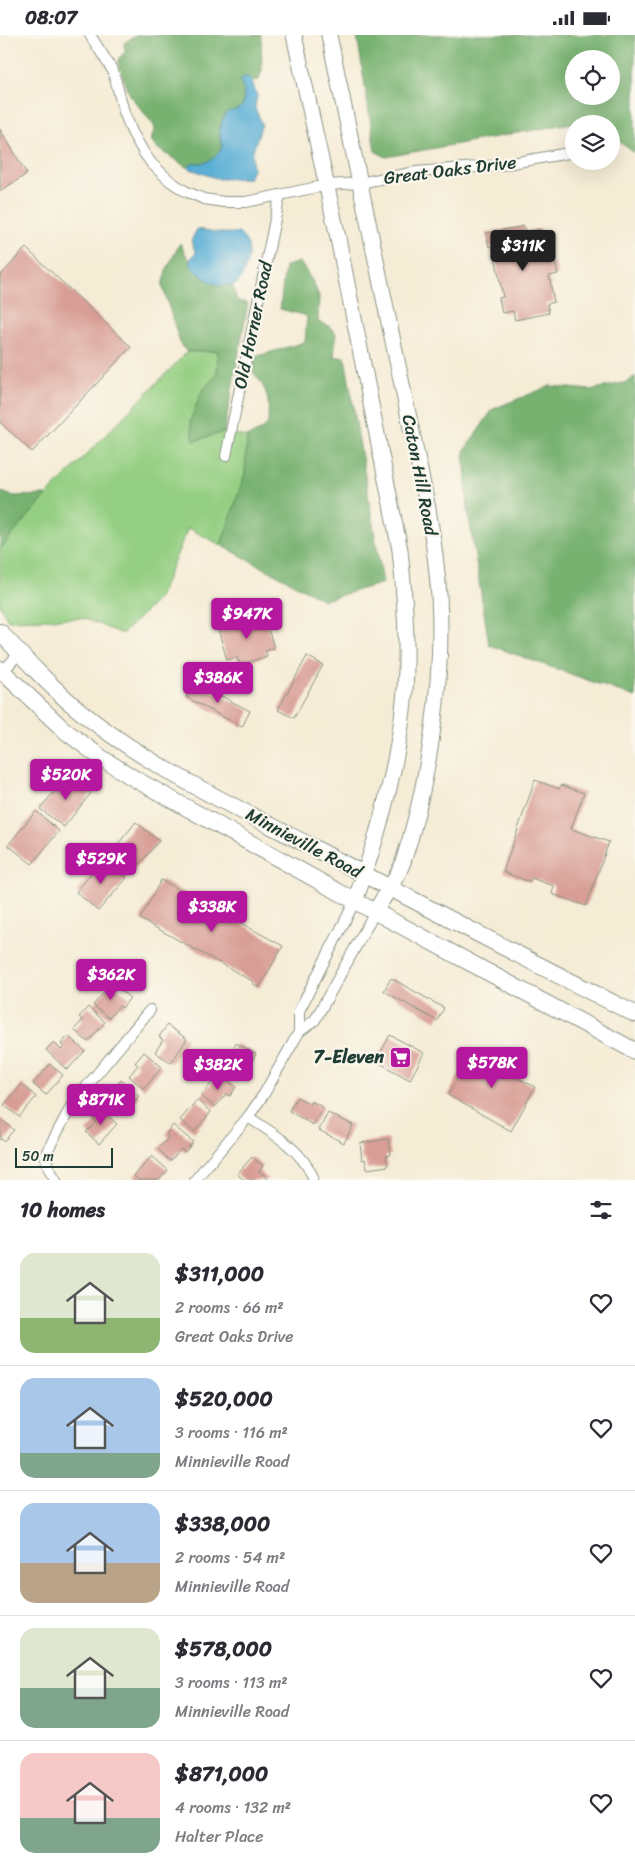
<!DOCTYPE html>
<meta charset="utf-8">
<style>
body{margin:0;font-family:Sriracha,sans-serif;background:#f2f2f3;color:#2b2b33;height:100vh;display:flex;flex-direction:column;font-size:19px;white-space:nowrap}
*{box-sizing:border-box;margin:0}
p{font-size:16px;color:#7c7c81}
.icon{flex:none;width:28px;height:28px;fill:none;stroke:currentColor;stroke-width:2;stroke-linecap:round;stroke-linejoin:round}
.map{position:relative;height:1145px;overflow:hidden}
.sheet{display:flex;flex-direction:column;background:#fff;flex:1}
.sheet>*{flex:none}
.controls{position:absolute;left:565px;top:15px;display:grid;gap:10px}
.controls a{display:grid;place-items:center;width:55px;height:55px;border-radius:50%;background:#fff;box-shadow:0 5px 20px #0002;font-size:25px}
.scale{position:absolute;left:15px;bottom:12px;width:98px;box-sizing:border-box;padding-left:5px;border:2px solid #1f3d34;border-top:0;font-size:14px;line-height:18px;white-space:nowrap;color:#1f3d34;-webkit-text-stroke:4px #fbf7ec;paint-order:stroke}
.price{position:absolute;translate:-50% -42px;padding:0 11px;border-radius:5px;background:#b5179e;color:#fff;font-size:16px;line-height:32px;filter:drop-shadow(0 1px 2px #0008)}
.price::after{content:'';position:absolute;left:50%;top:30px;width:15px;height:11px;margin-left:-8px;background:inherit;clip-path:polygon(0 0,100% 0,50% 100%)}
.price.on{background:#222;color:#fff}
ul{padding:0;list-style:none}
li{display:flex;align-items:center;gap:15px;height:125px;padding:0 20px}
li+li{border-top:1px solid #e1e1e2}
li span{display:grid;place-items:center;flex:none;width:140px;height:100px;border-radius:15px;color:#555}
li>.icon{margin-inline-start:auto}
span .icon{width:60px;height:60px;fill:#fffc;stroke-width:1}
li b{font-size:21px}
h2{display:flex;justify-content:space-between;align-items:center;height:60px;padding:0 20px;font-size:21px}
.status{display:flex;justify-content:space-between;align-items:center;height:35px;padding:0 25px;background:#fff;direction:ltr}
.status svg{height:14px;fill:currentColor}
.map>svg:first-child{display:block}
.green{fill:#95cf83;stroke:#5a865c}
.forest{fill:#78b271;stroke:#4c7852;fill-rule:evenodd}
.water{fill:#59aed5;stroke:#3c7684}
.building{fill:#d89e95}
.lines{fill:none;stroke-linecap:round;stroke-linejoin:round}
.street-casing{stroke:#8a9485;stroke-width:12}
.secondary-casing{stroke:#8a9485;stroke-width:17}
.primary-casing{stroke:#8a9485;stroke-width:18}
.street{stroke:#fff;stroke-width:10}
.secondary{stroke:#fff;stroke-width:15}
.primary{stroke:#fff;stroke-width:16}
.labels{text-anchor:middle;stroke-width:4.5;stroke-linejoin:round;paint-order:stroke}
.street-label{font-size:18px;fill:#1f3d34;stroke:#fbf7ec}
.poi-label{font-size:18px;font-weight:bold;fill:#1f3d34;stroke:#fbf7ec;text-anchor:end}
</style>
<div class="status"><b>08:07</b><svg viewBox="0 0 49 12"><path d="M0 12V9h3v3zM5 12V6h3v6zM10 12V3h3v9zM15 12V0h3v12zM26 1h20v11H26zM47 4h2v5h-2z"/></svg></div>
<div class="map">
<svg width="635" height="1145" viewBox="0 0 635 1145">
<rect width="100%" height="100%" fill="#fbf7ec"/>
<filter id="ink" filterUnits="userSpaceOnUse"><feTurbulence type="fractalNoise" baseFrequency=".02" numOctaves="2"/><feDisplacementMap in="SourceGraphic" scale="10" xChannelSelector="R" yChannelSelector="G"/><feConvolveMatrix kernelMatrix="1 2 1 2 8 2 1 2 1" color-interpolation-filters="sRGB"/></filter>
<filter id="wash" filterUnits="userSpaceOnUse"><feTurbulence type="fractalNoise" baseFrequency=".0096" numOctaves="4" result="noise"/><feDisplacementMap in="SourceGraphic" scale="20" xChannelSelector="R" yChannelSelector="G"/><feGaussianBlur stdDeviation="1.12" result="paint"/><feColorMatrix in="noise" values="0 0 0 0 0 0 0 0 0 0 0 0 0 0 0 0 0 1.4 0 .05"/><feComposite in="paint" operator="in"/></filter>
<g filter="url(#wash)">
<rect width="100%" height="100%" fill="#f5ecd6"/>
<path class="green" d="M218 316 217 340 202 356 194 406 224 397 247 402 245 439 221 510 188 493 159 563 122 599 83 583 8 585 0 570V514L47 460 187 317Z"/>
<g class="forest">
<path d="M137 0H261L262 35 259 45 252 46 248 42 244 56 243 71 236 75 227 77 219 103 223 110C215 126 208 128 192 129L188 133 157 113 151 105 155 92 130 60 118 29 119 23 125 17 124 8Z"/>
<path d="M357 0H635V118L611 101V89H590L583 86 386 122 375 116ZM574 24H611V61H574Z"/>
<path d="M180 208C190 229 205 255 232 249L237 266 248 268 224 397 194 406 190 386 202 356 217 340 218 316 187 317 181 311 162 250 166 236Z"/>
<path d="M300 227 313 247 319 261 318 287 329 291 336 298 334 322H345L383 548 324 565 221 510 245 439 247 402 260 396 268 388C269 363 269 357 253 337L254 322 305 307 307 281 280 274 285 231Z"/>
<path d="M635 341V662L489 610 468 476 464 416 493 374 550 351 590 355 628 347Z"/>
<path d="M0 456 12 461 47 460 0 514Z"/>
</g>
<g class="water">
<path d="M243 42H248L252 46 257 61 255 73 262 89 252 119 253 134 249 143 218 144 188 133 192 129C208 128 215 126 223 110 217 99 220 87 227 77L236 75 243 70 244 56 240 45Z"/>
<path d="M197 194 223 198H239C242 201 247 206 248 211 251 221 244 241 237 249 232 249 226 251 222 251 211 249 189 235 190 224L196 218 191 206Z"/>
</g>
<g id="blocks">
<g class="building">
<path d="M0 94 27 139 0 156Z"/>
<path d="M524 191 525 197 540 194 547 229 555 227 558 239 549 241 554 267 547 269 549 278 515 285 513 276 502 278 499 263 503 262 493 211 489 212 486 198Z"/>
<path d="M26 213 131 312 32 417 0 387V241Z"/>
<path d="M264 580 274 613 265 616 267 621 240 630 237 622 227 625 218 594Z"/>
<path d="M307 621 323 630 294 683 278 675Z"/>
<path d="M194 647 250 676 242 692 186 662Z"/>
<path d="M68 739 91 758 64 792 40 774Z"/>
<path d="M535 745 559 754 561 750 584 758 571 794 609 807 586 871 552 859 554 851 531 843 530 847 503 837Z"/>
<path d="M36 776 59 796 32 829 8 810Z"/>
<path d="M136 787 159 806 130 840 108 821Z"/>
<path d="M104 823 127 843 98 876 76 857Z"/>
<path d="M161 845 283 911 259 953 253 949 254 947 140 884Z"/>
<path d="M391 943 444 973 437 986 384 956Z"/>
<path d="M112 948 130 963 122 973 119 971 109 983 93 970Z"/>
<path d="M88 972 105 987 88 1007 74 995 83 985 79 982Z"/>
<path d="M167 990 187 1004 171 1028 155 1017 163 1005 159 1002Z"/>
<path d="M390 1000 424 1018 410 1045 376 1026Z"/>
<path d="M68 1001 85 1016 67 1035 46 1015 54 1007 61 1015 64 1012 61 1009Z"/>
<path d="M236 1008 256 1019 250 1031 246 1029 239 1041 223 1033Z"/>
<path d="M473 1015 491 1025 495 1019 519 1032 514 1041 535 1052 511 1096 448 1060Z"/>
<path d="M144 1017 162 1032 144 1054 129 1041 138 1030 135 1028Z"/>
<path d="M50 1029 63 1040 46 1060 33 1049Z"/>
<path d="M219 1039 236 1052 230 1061 226 1059 215 1072 201 1061Z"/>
<path d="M121 1045 139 1061 121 1080 108 1068 116 1060 111 1055Z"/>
<path d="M22 1049 36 1062 19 1082 4 1070Z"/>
<path d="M297 1062 310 1069 311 1066 323 1072 313 1090 289 1076Z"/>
<path d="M197 1065 211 1077 194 1097 180 1085Z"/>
<path d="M99 1073 117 1089 99 1109 86 1097 96 1087 91 1082Z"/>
<path d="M328 1078 353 1090 344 1108 319 1095Z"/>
<path d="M0 1083 14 1095 4 1106 1 1104 0 1105Z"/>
<path d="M173 1090 193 1107 185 1117 181 1114 170 1126 158 1114 169 1102 166 1099Z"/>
<path d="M388 1104 391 1120 386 1121 388 1131 367 1134 365 1124 362 1125 360 1108Z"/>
<path d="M152 1121 168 1135 159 1145H138L134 1141Z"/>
<path d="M252 1122 263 1131 259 1136 269 1145H244L237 1139Z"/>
</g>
</g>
</g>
<g filter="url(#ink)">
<use href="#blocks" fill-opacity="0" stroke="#8a9485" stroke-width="1"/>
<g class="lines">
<defs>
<g id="street">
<path d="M90 0 113 36 124 77 132 97 144 118 152 129 170 146 185 156 204 164 224 167H246L327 150 359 148 416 137 501 130 574 117"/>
<path d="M226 421 280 160"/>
<path d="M1 639 19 618"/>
<path d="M299 997V976L355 866"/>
<path d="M248 1082C274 1099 300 1113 313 1142"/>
<path d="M56 1145 49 1134 45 1120 73 1068 150 975"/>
<path d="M195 1145 248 1082 264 1059 299 997 315 985 375 877"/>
</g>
<g id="secondary">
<path d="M294 0 337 198 400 515C405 562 408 609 405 656 399 727 379 799 355 866"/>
<path d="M329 0 428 474C433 503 437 532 439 561 444 643 429 749 403 827 397 844 384 861 375 877"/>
</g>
<g id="primary">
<path d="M0 597C24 623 48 649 75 672 146 731 234 771 316 814 422 870 528 925 635 979"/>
<path d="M0 634 64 695 100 722 135 744 355 866 635 1016"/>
</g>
</defs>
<use href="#street" class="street-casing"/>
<use href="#secondary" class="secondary-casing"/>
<use href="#primary" class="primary-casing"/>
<use href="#street" class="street"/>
<use href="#secondary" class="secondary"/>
<use href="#primary" class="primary"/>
</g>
</g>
<defs>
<symbol id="supermarket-square" viewBox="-11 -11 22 22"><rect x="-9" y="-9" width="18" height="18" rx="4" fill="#b5179e" stroke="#fbf7ec"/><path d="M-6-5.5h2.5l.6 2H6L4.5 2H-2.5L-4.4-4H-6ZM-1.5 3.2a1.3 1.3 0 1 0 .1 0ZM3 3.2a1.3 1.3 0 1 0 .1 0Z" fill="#fff"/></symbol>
</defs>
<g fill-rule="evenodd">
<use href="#supermarket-square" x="388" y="1010" width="25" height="25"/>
</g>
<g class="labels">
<g class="street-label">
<text transform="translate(450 135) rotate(-7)" y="6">Great Oaks Drive</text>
<text transform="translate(253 290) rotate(-78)" y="6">Old Horner Road</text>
<text transform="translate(420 440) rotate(79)" y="6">Caton Hill Road</text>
<text transform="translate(304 808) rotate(28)" y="6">Minnieville Road</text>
</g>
<g class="poi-label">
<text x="384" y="1028">7-Eleven</text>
</g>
</g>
</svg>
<div class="controls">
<a><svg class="icon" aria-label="locate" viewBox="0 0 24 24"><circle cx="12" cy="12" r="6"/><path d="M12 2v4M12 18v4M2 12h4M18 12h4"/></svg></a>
<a><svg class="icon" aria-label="layers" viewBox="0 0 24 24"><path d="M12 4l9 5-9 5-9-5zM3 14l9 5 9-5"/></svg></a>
</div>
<div class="scale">50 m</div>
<b class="price on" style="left:523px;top:237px">$311K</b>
<b class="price" style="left:247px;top:605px">$947K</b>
<b class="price" style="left:218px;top:669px">$386K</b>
<b class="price" style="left:66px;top:766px">$520K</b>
<b class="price" style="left:101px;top:850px">$529K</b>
<b class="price" style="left:212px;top:898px">$338K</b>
<b class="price" style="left:111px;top:966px">$362K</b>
<b class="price" style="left:492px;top:1054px">$578K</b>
<b class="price" style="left:218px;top:1056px">$382K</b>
<b class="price" style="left:101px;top:1091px">$871K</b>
</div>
<section class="sheet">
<h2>10 homes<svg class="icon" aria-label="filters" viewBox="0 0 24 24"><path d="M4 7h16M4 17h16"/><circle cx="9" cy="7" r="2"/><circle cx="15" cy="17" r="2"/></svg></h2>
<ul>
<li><span style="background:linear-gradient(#dfe7d0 65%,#8fb573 0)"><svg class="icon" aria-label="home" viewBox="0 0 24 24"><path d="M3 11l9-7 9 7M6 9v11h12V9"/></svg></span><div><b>$311,000</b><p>2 rooms · 66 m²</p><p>Great Oaks Drive</p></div><svg class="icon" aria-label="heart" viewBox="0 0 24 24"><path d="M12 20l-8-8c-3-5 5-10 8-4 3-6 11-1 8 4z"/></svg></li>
<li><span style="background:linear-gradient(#a9c7e8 75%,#7fa58c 0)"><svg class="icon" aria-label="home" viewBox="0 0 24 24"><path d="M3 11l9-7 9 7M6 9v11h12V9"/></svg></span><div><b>$520,000</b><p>3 rooms · 116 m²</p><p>Minnieville Road</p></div><svg class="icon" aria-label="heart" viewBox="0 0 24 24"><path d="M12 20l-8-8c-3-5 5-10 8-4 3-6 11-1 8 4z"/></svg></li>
<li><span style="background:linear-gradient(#a9c7e8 60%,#b9a48a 0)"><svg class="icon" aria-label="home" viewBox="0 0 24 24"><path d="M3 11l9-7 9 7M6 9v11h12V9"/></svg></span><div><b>$338,000</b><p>2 rooms · 54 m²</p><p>Minnieville Road</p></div><svg class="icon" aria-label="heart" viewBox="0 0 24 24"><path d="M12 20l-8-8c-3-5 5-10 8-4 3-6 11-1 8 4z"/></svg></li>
<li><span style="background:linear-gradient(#dfe7d0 60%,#7fa58c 0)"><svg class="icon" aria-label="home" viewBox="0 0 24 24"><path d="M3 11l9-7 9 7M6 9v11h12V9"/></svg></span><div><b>$578,000</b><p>3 rooms · 113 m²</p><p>Minnieville Road</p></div><svg class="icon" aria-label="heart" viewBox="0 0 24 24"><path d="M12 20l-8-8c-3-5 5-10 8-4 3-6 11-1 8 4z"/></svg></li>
<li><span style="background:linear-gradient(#f6c9c9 65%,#7fa58c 0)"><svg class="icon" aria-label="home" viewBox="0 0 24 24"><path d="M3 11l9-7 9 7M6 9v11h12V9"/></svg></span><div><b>$871,000</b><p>4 rooms · 132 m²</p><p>Halter Place</p></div><svg class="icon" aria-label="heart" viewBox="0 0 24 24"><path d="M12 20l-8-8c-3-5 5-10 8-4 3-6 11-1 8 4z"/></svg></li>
</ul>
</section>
